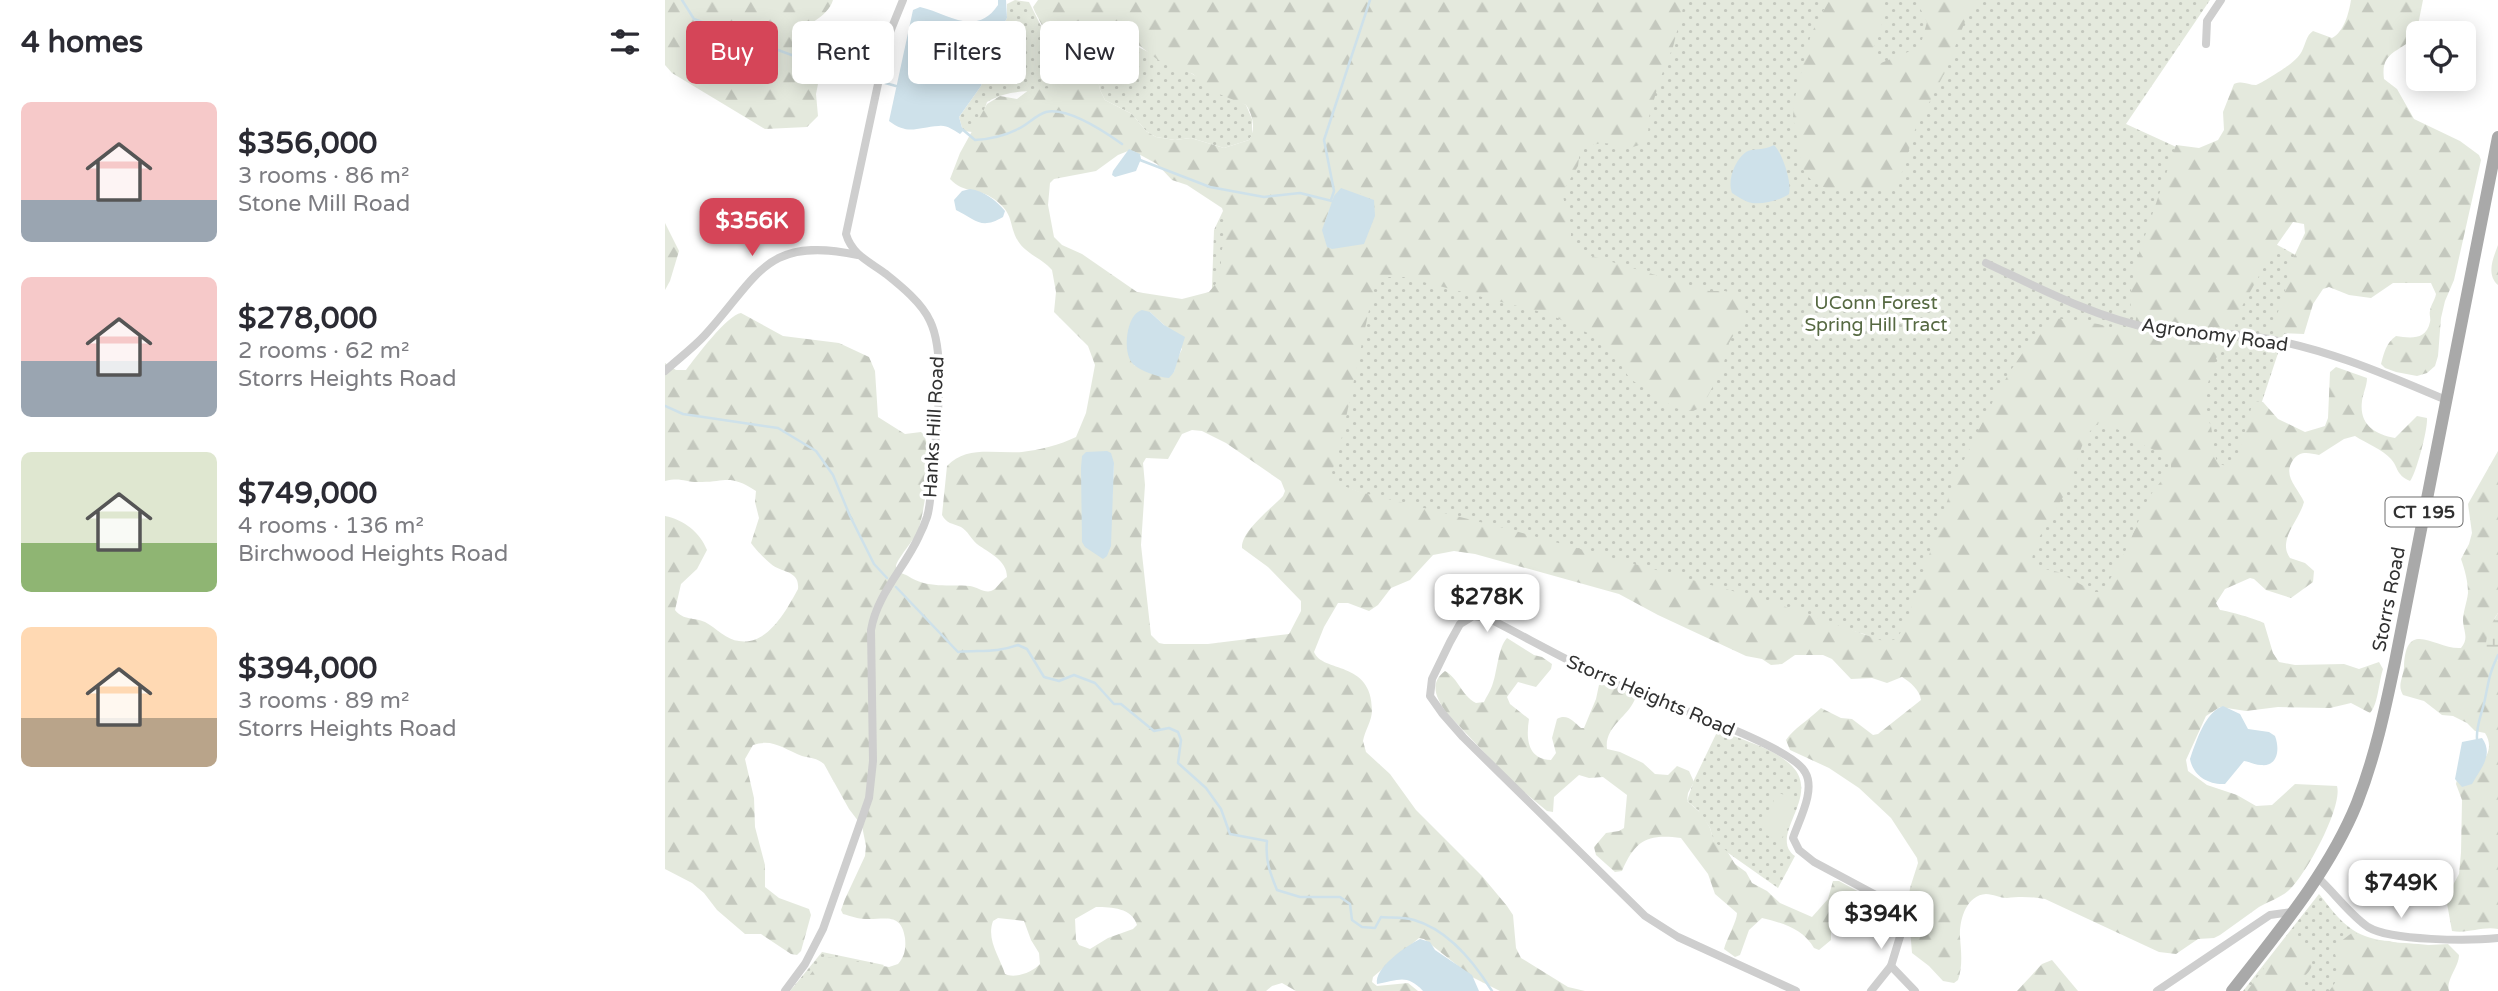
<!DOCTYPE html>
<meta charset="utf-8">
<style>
body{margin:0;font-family:"Varela Round",sans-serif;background:#f7f7f7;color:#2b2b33;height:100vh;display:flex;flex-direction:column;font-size:26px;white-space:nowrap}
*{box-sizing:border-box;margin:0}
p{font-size:23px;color:#7c7c81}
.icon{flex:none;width:38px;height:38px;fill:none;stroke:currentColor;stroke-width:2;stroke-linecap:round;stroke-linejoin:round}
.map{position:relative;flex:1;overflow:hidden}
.drawer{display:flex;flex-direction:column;background:#fff;width:665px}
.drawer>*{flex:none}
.top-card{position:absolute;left:21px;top:21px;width:665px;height:63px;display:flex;gap:14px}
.fabs{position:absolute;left:1741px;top:21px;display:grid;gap:14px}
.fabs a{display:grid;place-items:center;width:70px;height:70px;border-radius:10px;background:#fff;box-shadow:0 4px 18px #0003;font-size:35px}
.price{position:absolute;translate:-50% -60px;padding:0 16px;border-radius:14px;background:#fff;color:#222;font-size:23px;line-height:46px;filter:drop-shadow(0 2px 4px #0008)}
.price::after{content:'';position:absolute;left:50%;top:42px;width:21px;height:16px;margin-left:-10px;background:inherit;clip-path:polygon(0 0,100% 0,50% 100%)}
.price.selected{background:#d54558;color:#fff}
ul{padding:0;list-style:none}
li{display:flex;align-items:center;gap:21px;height:175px;padding:0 21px}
li span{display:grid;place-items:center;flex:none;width:196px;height:140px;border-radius:10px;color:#555}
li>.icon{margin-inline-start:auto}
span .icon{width:84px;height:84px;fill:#fffc;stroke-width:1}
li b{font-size:30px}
h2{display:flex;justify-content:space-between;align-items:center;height:84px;padding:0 21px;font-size:30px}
.chip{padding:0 24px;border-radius:10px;background:#fff;box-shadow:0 4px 18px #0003;font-size:24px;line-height:63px}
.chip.selected{background:#d54558;color:#fff}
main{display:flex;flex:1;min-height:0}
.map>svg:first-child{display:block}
.grass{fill:url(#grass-dots)}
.forest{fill:url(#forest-firs);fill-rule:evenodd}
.wetland{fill:url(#wetland-marsh)}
.pitch{fill:#e4e9dd}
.water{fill:#cee1ea}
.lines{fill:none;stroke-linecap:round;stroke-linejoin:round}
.stream{stroke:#cee1ea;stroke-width:2.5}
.street{stroke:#cecece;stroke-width:8}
.primary{stroke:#a9a9a9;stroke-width:12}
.labels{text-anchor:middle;stroke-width:7;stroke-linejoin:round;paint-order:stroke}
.shield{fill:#fff;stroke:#6f6f6f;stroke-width:2}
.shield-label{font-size:18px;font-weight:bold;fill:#313131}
.park-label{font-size:19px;fill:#566942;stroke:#fff}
.street-label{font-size:19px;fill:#313131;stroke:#fff}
</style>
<main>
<section class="drawer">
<h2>4 homes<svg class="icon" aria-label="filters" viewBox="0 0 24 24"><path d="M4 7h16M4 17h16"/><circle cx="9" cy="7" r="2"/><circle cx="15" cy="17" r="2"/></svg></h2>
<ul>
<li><span style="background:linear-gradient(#f6c9c9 70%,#9aa5b1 0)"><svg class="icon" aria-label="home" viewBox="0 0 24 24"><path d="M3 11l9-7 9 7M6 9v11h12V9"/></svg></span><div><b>$356,000</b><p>3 rooms · 86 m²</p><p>Stone Mill Road</p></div></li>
<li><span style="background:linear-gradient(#f6c9c9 60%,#9aa5b1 0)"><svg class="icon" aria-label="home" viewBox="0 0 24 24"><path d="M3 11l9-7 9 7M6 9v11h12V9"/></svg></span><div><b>$278,000</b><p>2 rooms · 62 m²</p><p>Storrs Heights Road</p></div></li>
<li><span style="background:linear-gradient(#dfe7d0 65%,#8fb573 0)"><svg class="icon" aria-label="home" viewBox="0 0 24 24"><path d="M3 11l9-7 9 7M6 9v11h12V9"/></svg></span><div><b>$749,000</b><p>4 rooms · 136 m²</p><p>Birchwood Heights Road</p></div></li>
<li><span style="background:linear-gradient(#ffd9b3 65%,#b9a48a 0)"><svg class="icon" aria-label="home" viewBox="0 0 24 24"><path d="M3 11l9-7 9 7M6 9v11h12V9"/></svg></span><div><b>$394,000</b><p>3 rooms · 89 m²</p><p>Storrs Heights Road</p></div></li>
</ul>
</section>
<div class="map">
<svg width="1833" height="991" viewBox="0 0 1833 991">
<defs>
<pattern id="grass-dots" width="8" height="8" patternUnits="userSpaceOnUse" patternTransform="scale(1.75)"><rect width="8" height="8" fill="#e4e9dd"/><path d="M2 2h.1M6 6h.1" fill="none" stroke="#c4c8be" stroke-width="1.8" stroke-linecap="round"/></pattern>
<pattern id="forest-firs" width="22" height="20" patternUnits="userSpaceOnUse" patternTransform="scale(1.75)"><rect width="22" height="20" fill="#e4e9dd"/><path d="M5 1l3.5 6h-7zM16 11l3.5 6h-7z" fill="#c4c8be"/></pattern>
<pattern id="wetland-marsh" width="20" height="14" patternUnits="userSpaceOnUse" patternTransform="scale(1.75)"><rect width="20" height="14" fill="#e4e9dd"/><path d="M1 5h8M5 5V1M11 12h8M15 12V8" fill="none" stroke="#c4c8be"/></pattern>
</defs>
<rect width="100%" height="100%" fill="#fff"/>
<g class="grass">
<path d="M350 0 364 2 381 36 404 55 395 90C367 93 348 87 322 102L314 126 307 132 298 131 294 117 316 86 332 37 342 18V4Z"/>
<path d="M709 0H1545L1461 124 1520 151 1505 187 1642 261 1622 335H1619L1574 471 1396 731 1199 634 733 506 632 470 543 400 549 230 566 194Z"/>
<path d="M455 38 524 72 581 105 587 119V135L584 140 559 148 526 138 510 140 491 137 481 131 467 114 440 100 435 90 430 65 437 49Z"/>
<path d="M1053 730C1077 740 1109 748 1127 766 1157 797 1102 836 1130 856L1113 888 1049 843 1045 828 1033 810 1022 801 1029 780Z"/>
<path d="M1654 894C1664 906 1674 921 1688 930 1709 944 1739 942 1763 945L1784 991H1578Z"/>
<path d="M157 952 219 965 197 991H125Z"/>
</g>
<g class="forest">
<path d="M0 0H168C162 19 140 23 129 38L137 63 152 79 153 84 151 94 153 116 142 127 100 129 7 73 0 65Z"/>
<path d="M373 0H1020L1008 47 995 79 984 117 983 134 977 144 962 149 952 144 936 143 920 147 915 150 913 166 901 186 898 197 906 224V241L908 246 917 253 1044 291H1060L1071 295 1079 302 1081 313 1064 343 1058 366 1040 402 1037 407 1028 411 1010 408 965 379 941 342 884 314 739 277H718L710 284 707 296 673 455 667 471 668 482 695 492 843 529 1104 601 1221 642 1231 639 1241 624 1290 478 1329 399 1346 370 1361 348 1381 324 1390 318 1433 324 1464 332 1470 326 1471 318C1459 297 1469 290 1469 268L1511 145 1534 148 1553 140 1559 130 1558 112 1569 84C1578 80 1583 85 1591 85 1595 84 1617 70 1621 67 1627 63 1634 57 1637 51 1641 43 1641 36 1648 31L1667 38C1679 32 1684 13 1686 0H1758L1751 35C1736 53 1715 50 1719 79L1732 89 1749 119 1795 141 1814 155 1816 160 1789 280 1780 301 1776 318 1773 356 1770 366 1762 373 1752 376 1731 372 1720 368 1716 364C1719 353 1721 343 1731 336 1744 338 1761 341 1765 322 1766 319 1764 314 1765 311 1766 304 1770 300 1771 294L1766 283H1728L1706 298 1684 295 1664 287 1658 289 1648 304 1639 334 1618 333 1610 329 1611 318 1622 284 1624 267 1640 233 1639 224 1628 222 1609 249 1556 344 1543 383 1539 411 1546 426 1551 459C1556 469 1567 466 1573 459L1588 401 1598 402 1613 419 1640 432 1660 426 1663 418 1665 372 1671 367 1702 378C1702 386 1698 393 1697 401 1694 424 1709 434 1730 438L1752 416 1762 418C1763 429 1751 474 1745 481 1730 474 1734 468 1726 459 1718 450 1701 443 1690 436L1679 439 1654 455C1644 453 1635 450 1628 460 1617 476 1633 488 1639 502 1634 521 1612 540 1625 558L1640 563 1649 571 1648 582 1626 598 1601 590 1589 579 1585 578 1560 589 1551 603 1555 610C1564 611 1591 619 1599 623L1608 653 1614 662 1630 665 1679 664 1694 669 1714 662 1718 669C1714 681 1713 705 1705 713L1686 703 1665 708 1613 707 1581 711 1555 707 1541 716 1521 760 1523 771 1542 785 1572 795 1591 806 1607 805 1630 784 1672 786C1678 807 1640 877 1623 891 1615 898 1604 901 1594 907 1581 916 1568 926 1555 935L1549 938 1533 939 1511 954 1494 952 1380 899C1367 897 1356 896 1342 898 1335 898 1328 894 1321 894 1301 895 1294 921 1295 937 1296 951 1298 966 1293 980L1289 983 1278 981 1264 966 1247 953 1243 904 1245 888 1253 863 1252 858 1226 818 1194 788 1164 768 1125 750 1121 740C1127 730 1146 718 1156 708L1176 718 1187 719 1208 735 1213 734 1256 700C1255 690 1245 682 1237 677L1222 683 1207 678 1186 679 1167 659 1158 655H1130L1117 664 1106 665 1097 659 1081 656 993 615 954 594 810 554 789 551 768 555 745 580 726 588 713 605 704 611 683 603H673L659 627 649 652C657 673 707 660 707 710 707 721 700 730 698 741L701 752 725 774 751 810 817 876 842 906 848 915 851 948 856 958 903 987 920 991H835L807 977 759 939 754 938 708 977 707 982 712 986 743 983 753 991H631L617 983 607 986 601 991H132L155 962 164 957 224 967 233 964C240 956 241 948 240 938 236 912 220 920 200 919 193 919 186 916 178 914L176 910 180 899 200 856 201 846 197 826 184 809 159 764C152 758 145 758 137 756 120 750 108 738 88 745L80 759 89 798 90 827 100 865V887L114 898 144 909 146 915 136 951 132 955 126 954 96 934H80L52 910 39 893 27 883 0 869V516C19 520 35 532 42 550L32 569 16 584 10 610C19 621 29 617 40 622 51 628 62 640 74 641 103 646 122 609 133 589 135 570 116 573 106 564 100 559 90 549 86 543L94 518 90 502 91 491C63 473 61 483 33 482 19 482 16 477 0 481V363L11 370H21C31 357 62 315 76 313L118 336 174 343 204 357 210 371 213 417 240 434 256 432C271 443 259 514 253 531 250 539 230 561 231 567 232 573 238 573 243 576 262 589 284 584 305 586 312 587 319 593 326 591 332 589 336 580 342 577 342 560 324 553 312 544 306 539 303 531 296 527 287 523 282 524 277 515L282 466C301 445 331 454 357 452 374 450 395 445 411 437L421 413 430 365 423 346 389 312 391 292 387 270C378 259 361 254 353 241 343 224 350 214 329 199 314 188 299 194 285 179L295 153 322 104 335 96 352 99 365 89 391 88 398 74 397 63 370 12 368 7ZM455 38 475 46 493 60 528 74 549 92 581 105C588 115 591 129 584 140L559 148 526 138 510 140 491 137 481 131 467 114 440 100 435 90 430 65 437 49ZM463 151H468L492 164 507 180 522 185 557 208 560 217V238L556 253V270L554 280 544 292 517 299 472 292 417 254 397 245 389 237 383 205 385 183 389 179 431 171 453 155ZM687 190 709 200 710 216 699 244 657 230 669 196ZM485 312 499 325 517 349 511 361 509 372 498 377 469 365ZM1435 422C1450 426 1458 433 1471 441 1484 449 1497 451 1506 463V469C1496 482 1483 495 1478 510 1468 534 1453 573 1435 592H1430L1393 572 1375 568 1367 559C1372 531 1396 507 1406 480 1413 462 1416 434 1435 422ZM527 430 537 431 561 443 616 481 620 491 618 496C607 508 576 531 577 548L603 567 636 601V611L624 634 543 644H499L494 643 486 635 476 545 480 485 478 463 481 458 503 459 517 434ZM417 456 449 463 446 520H417ZM431 907C447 907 467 908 472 925L468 929 443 938 425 949 414 945 411 940 410 919ZM333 918 359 921 366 940 374 953 375 964C368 972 350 979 340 974 335 957 321 940 328 921Z"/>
<path d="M1164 0H1218L1220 2V14L1207 52 1211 62 1216 63 1255 47 1262 22 1251 0H1312L1301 19 1280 72 1250 130 1233 185 1225 192C1197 187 1154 201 1138 169L1128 117 1129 101 1146 34Z"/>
<path d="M0 223 14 251 5 281 0 290Z"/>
<path d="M1833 245V285C1821 274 1828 259 1833 245Z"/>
<path d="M1833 451V613L1829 619V661L1833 660V929C1817 926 1803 934 1787 931L1781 898 1794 874 1796 853 1797 800 1791 784 1792 779 1807 776C1817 763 1831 750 1820 733L1810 731 1802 723 1788 716 1777 715 1759 701 1738 695C1732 685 1738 678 1739 668 1740 616 1771 650 1796 648 1804 638 1799 633 1798 621 1798 612 1802 602 1803 593 1803 582 1800 570 1796 559L1804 544 1807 533 1803 504Z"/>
<path d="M842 638 869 655 877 657 887 664 886 669 871 687 853 682 842 697 845 704 864 719C861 738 862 759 886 760L891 753 887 738 892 719C902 713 909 722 916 728H919L931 699 934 685 937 684C948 687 965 689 970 699 963 717 939 727 942 749L955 752 978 763 990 774 1003 775 1012 766 1024 771 1029 782 1023 793 1022 801 1037 814 1045 828 1049 842 1062 851 1070 864 1081 872 1087 883 1102 891 1115 903 1147 917 1163 899 1168 881H1174L1218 905 1220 909 1219 915 1209 914C1200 906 1191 899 1179 904L1166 927V940L1154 950 1149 948C1138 929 1118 923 1097 918L1084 930 1075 955 1070 957 1059 949C1062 938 1072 921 1072 913L1050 894 1043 874 1016 838C983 834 971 839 957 871L950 872 931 855 929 847 941 833 954 831 959 828 962 795 938 777 924 778 914 775 889 797 888 812 882 811 848 783 780 711C771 697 764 683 780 671 794 679 796 695 811 703L819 702C821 697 825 692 827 686 832 674 833 647 842 638Z"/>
<path d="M1688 932 1708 940 1724 941 1745 946 1783 944 1794 955C1794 967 1781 979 1784 991H1664C1677 976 1674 968 1669 950L1671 945Z"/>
<path d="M1628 934C1638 938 1646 952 1647 964 1647 969 1641 975 1637 979L1643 991H1582L1623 936Z"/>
<path d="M1387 960 1413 991H1352L1377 964Z"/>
</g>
<path class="wetland" d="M1833 613V660H1823C1817 644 1824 627 1833 613Z"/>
<path class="pitch" d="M1112 792 1132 800 1116 841 1096 833Z"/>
<g class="water">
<path d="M333 0H341L342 18 332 37 316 86 294 117 298 131 295 134C288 130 282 125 274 126 252 127 244 136 224 121L248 10 255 7C282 13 311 38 333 5Z"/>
<path d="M1109 145C1118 154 1127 183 1124 194 1116 200 1094 206 1083 202 1078 200 1072 196 1067 193 1062 180 1070 160 1081 152 1087 148 1099 151 1109 145Z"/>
<path d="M464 149 475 154 476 159 471 171 450 177 447 175 448 171Z"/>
<path d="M676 188 709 200 710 216 699 244 667 249 662 247 657 230 669 196Z"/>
<path d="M305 189C319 191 331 200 340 211L338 217C316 230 311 220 291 210L289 200 297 191Z"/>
<path d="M477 310 485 312 499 325 520 337 509 372 504 378C493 377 475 371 468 364 457 353 461 314 477 310Z"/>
<path d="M442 451 446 453 449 463 446 546 442 556 438 559 420 547 417 542 416 468 417 456 421 452Z"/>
<path d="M1558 706 1575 714 1583 729 1604 732 1610 736C1615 749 1613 767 1596 765 1590 765 1585 762 1579 761L1560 784C1544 785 1528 776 1525 759 1531 742 1540 712 1558 706Z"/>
<path d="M1817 738C1829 755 1816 768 1807 784L1797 787 1790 779 1797 742Z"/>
<path d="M755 939 765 942 770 950 807 975 814 991H758C741 973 733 981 712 984 709 968 741 946 755 939Z"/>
</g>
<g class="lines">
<g class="stream">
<path d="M17 0 29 19 162 68 207 80"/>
<path d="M220 83 231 86"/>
<path d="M297 129 310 140C325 139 339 136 353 129 362 125 371 115 381 112 403 107 440 132 457 144"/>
<path d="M475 160 545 187 599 197 635 193 667 201"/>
<path d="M666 200 669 191 659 140 705 0"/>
<path d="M0 406 18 414 113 428 151 451 168 475 185 516 209 564 222 578"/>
<path d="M231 587 293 652C317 650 331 653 353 645L362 649 379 677 394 681 409 675 430 683 449 704H456L489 731 504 728 513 732 516 740 513 763 541 788 556 809 565 834 602 841C600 860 605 873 612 890L635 897H675L685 904 687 920 697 927 710 928 716 917C726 918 739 917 749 920 784 930 809 962 827 991"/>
<path d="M1812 739C1811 725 1817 714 1820 699 1824 680 1824 674 1833 655"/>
</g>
<g class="street">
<path d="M1541 44 1542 21 1556 0"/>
<path d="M1321 263C1374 288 1431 318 1489 329 1521 335 1553 331 1585 336 1653 345 1718 373 1781 400"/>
<path d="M0 371C13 359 28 348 40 335 93 277 100 235 193 255"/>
<path d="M1652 877C1669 892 1684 914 1703 927 1726 941 1805 941 1833 938"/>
<path d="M1226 966 1250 991"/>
<path d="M120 991 140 964 158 929 204 798 208 761 206 630C212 594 239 569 254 536 257 530 260 523 262 517 266 504 266 488 267 474 271 435 282 355 265 321 257 303 236 286 221 274 205 262 187 255 181 234L223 37 238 0"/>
<path d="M1131 991 1013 937 980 916 798 737 777 713 765 696 767 679 785 642 795 624 808 616 823 618C866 640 908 664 952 684 987 700 1125 744 1140 772 1151 790 1134 820 1128 838L1134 850 1149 862 1222 901 1235 913 1237 930 1226 966 1206 991"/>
<path d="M1492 991 1605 915 1627 912"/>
</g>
<path class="primary" d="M1567 991C1613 932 1664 872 1692 803 1710 757 1720 710 1730 662L1833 137"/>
</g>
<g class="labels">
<rect class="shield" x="1720.5" y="497.5" width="77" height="29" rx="5"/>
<g class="shield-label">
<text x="1759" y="518">CT 195</text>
</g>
<g class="park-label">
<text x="1211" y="309">UConn Forest<tspan x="1211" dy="22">Spring Hill Tract</tspan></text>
</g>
<g class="street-label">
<text transform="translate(1550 334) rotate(8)" y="7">Agronomy Road</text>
<text transform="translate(268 427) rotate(-87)" y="7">Hanks Hill Road</text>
<text transform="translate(1723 599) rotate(-79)" y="7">Storrs Road</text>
<text transform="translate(986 695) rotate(23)" y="7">Storrs Heights Road</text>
</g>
</g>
</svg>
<div class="fabs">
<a><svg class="icon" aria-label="locate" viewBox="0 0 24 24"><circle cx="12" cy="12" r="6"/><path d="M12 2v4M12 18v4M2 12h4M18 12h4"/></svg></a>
</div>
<b class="price selected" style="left:87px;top:258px">$356K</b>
<b class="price" style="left:822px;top:634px">$278K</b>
<b class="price" style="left:1736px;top:920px">$749K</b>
<b class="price" style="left:1216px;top:951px">$394K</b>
<div class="top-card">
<a class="chip selected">Buy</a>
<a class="chip">Rent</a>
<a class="chip">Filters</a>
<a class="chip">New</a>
</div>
</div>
</main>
